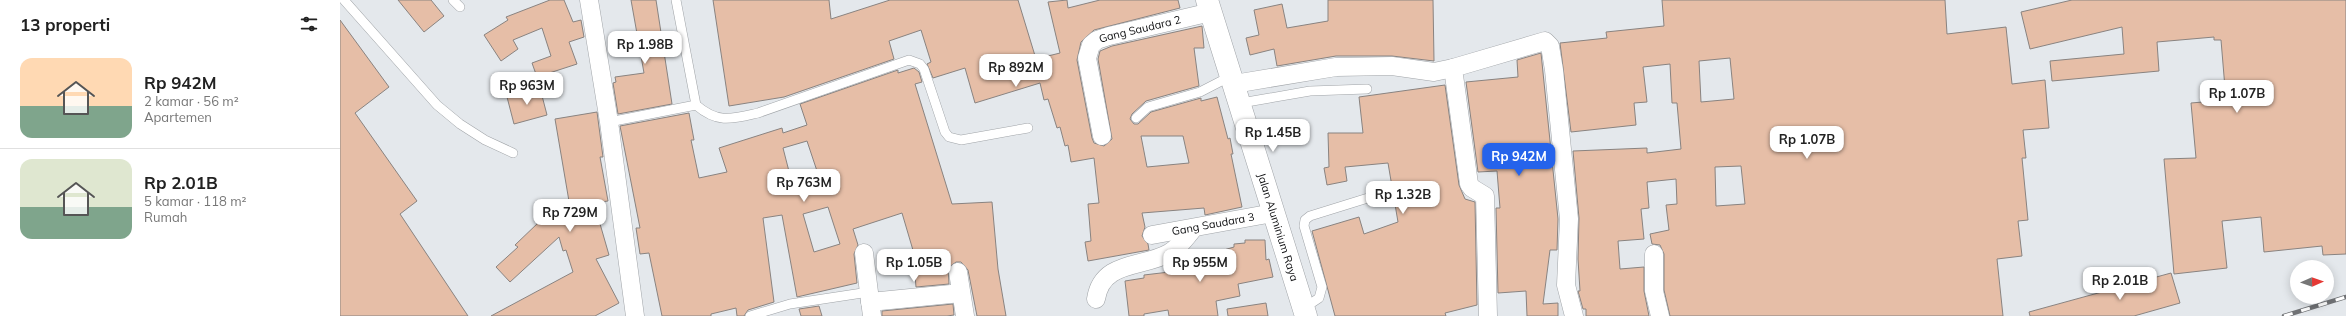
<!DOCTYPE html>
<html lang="id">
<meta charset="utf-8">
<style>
body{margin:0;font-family:Mulish,sans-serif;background:#f6f6f6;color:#222;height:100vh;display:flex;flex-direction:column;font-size:15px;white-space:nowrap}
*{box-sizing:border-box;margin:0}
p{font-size:13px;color:#767676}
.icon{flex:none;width:22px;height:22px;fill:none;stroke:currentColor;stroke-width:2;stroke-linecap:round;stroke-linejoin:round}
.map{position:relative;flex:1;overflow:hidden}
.side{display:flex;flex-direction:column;background:#fff;width:340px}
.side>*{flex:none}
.needle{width:26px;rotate:88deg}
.controls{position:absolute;left:1950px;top:260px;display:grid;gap:8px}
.controls a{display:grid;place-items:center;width:44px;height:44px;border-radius:50%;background:#fff;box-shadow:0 2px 10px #0003;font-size:20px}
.price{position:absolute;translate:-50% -34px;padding:0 9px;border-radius:8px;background:#fff;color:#222;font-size:13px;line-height:26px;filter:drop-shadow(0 1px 2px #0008)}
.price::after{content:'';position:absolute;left:50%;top:24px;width:12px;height:9px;margin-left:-6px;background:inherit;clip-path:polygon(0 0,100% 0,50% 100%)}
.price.selected{background:#2563eb;color:#fff}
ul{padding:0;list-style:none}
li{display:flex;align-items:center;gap:12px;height:100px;padding:0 20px}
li+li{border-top:1px solid #e0e0e0}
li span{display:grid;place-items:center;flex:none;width:112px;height:80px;border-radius:12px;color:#555}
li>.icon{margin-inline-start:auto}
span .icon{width:48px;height:48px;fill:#fffc;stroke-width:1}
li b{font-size:17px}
h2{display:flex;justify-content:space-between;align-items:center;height:48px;padding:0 20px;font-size:17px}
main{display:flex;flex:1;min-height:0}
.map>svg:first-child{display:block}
.building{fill:#e6bea7;stroke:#898380;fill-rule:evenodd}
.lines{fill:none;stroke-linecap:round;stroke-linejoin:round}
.lane-casing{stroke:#a0a4a8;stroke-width:10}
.street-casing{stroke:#a0a4a8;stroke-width:19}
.secondary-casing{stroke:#a0a4a8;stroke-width:23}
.lane{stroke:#fff;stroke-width:9}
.street{stroke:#fff;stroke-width:18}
.secondary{stroke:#fff;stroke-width:22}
.rail-casing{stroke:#707275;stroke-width:4.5}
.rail{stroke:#fff;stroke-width:3;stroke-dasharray:9;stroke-linecap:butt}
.labels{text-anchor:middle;stroke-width:3;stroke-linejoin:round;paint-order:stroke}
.street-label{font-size:11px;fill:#0e0f11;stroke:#fff}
</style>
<main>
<section class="side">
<h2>13 properti<svg class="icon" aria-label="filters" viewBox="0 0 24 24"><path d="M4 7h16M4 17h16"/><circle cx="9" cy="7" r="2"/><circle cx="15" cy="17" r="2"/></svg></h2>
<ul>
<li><span style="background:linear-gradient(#ffd9b3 60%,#7fa58c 0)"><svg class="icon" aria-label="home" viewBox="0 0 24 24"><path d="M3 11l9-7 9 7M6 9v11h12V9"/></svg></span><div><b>Rp 942M</b><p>2 kamar · 56 m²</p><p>Apartemen</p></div></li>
<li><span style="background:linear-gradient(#dfe7d0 60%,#7fa58c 0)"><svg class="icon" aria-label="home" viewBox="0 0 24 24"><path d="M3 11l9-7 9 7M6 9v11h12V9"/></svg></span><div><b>Rp 2.01B</b><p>5 kamar · 118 m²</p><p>Rumah</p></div></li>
</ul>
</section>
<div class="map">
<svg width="2006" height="316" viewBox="0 0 2006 316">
<rect width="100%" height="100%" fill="#e4e8ec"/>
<g class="building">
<path d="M58 0H91L104 16 84 32Z"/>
<path d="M210 0H224L233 22 241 20 244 37 229 42 237 64 197 77 192 63 211 56 202 28 173 40 178 49 161 61 144 35 168 20 166 17Z"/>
<path d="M291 0H316L332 104 278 114 273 83 276 82 275 77 304 73Z"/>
<path d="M373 0H489L491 19 550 0H678L696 59 720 53 708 2 727 0 728 8 760 0H838L840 8 754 30 741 42 737 60 752 138 754 143 764 146 772 139 758 59 760 51 772 46 862 26 864 48H854L859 86 806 101 792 114 790 119 794 124H798L811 112 861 98V101L877 97 888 139 890 138 893 154H891L902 207 865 215 864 208 802 213 805 227 802 236 808 244 809 250 748 261 745 242 751 241 748 204 759 203 754 158 731 162 728 145 725 146 720 127 717 128 708 99 704 100 700 83 635 103 625 68 593 78 587 64 591 62 581 30 549 41 554 59 444 97 389 106ZM801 136H843L849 163 807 167Z"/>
<path d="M988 0H1093L1094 61 1052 56H996L937 66 934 49 910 55 906 38 919 35 914 10 942 4 947 28 988 21Z"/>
<path d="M1322 0H1605L1607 34 1666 27 1672 84 1705 80 1709 128 1683 130 1686 158H1682L1688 220 1678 221 1682 256 1657 259 1663 316H1330L1324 290V254L1320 245 1312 244 1310 234 1329 230 1326 205 1337 204 1336 179 1307 182 1309 208 1301 209 1304 239 1278 241 1280 269 1304 267V291L1309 316H1246V309H1243L1238 291H1240L1238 259 1239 218 1233 151 1307 148V153L1341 149 1337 103H1332L1330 64 1303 67 1307 102 1294 103 1296 125 1231 132 1220 43 1267 38 1266 32 1324 26ZM1390 58 1394 99 1361 102 1359 61ZM1401 166 1405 204 1376 206 1375 167Z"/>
<path d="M1732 0H2006V254L1983 255 1982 246 1924 252 1921 217 1882 221 1887 268 1834 274 1824 159 1856 158 1851 103 1886 100 1881 40H1874V37L1817 42 1819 71 1712 81 1710 61 1784 54 1782 27 1690 49 1681 12Z"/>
<path d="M0 20 49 87 15 113 77 201 60 214 128 316H0Z"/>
<path d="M1201 53 1218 219 1217 250H1210L1203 304 1218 303V316H1187L1186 291 1158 293 1156 208H1160L1157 171 1138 172 1126 82 1178 77 1177 60Z"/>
<path d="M574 68 579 72 582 82 575 84 612 204 652 202 658 269 666 316H637L628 270 621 262H616L608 268 609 284 576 287 575 276H572L571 257H575L562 213 513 229 518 245 514 254 517 283 457 297 442 215 423 218 434 302 408 310 404 316H397L396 308 371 314V316H322L309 253 300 254 296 228H300L280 126 349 113 354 140H351L359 178 387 172 379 148 442 128 443 133 467 125 460 104 558 70V73ZM467 141 480 180 453 187 443 148ZM488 207 500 244 474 252 463 214Z"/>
<path d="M1105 85 1119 185 1125 199 1135 202 1137 305 1105 313 1106 316H995L972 231 1019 217 1024 234 1058 222 1048 163 1005 167 1007 181 987 185 984 168 989 167 988 133H1023L1019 97Z"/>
<path d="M200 88 207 115 174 124 167 97Z"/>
<path d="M257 112 263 157H260L268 201 254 203 269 255 256 259 279 303 255 316H151L233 272 226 250 223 251 219 237 170 282 156 267 178 247 175 245 199 222 231 213 215 119Z"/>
<path d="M905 240H925L926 260 929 259 933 277 898 284 900 296 876 301 878 316H829L828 310 804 314V316H789L785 281 804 278V275L863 268 860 257 894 247V244L905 243Z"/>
<path d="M1831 273 1840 303 1794 316H1690L1689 312Z"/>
<path d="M926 303 928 316H888L887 309Z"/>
<path d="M613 304 614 315 607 316H542V311Z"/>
<path d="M479 306 482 316H461L459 309Z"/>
</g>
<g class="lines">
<defs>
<g id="lane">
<path d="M4 0 97 105 120 124 145 140 173 153"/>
<path d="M113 0 120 7"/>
<path d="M901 103 970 91 1027 89"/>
<path d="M356 105C378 124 392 119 418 113L569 60 580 64 584 69 605 132 609 137 621 140 688 128"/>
<path d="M796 118 808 107 860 92 891 76"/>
<path d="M269 122 356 105 336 0"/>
<path d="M964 308 979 298 982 287 964 226 965 220 970 216 1044 193"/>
<path d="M410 316 450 304 529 292"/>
</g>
<g id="street">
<path d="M249 0 269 122 295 316"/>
<path d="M894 84 996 67 1052 66 1094 72 1113 68"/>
<path id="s1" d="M762 136 747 58 751 45 757 40 769 36 871 12"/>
<path id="s2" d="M812 235 933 213"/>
<path d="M524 253 532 316"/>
<path d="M1314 254V291L1320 316"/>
<path d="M618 272 625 316"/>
<path d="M756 299C762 260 803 268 829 253 839 247 846 238 853 229"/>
<path d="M530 302 621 293"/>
<path d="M1148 316 1145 196 1132 188 1129 184 1113 68 1205 41 1210 46 1214 70 1229 219 1226 285 1234 316"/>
</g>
<g id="secondary">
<path id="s3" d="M867 0 966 316"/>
</g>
</defs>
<use href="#lane" class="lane-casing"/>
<use href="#street" class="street-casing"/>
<use href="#secondary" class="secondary-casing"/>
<use href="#lane" class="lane"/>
<use href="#street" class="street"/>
<use href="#secondary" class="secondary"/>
<defs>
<path id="rail" d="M1944 316 2006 297"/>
</defs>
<use href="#rail" class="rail-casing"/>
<use href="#rail" class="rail"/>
</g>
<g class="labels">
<g class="street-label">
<text dy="4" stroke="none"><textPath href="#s1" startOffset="145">Gang Saudara 2</textPath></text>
<text dy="4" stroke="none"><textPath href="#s2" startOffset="62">Gang Saudara 3</textPath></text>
<text dy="4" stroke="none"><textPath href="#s3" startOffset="238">Jalan Aluminium Raya</textPath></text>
</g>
</g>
</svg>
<div class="controls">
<a><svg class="needle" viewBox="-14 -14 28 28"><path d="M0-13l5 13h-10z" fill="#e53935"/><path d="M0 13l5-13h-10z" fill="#767676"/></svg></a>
</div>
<b class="price" style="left:305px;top:65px">Rp 1.98B</b>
<b class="price" style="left:676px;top:88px">Rp 892M</b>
<b class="price" style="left:187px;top:106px">Rp 963M</b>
<b class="price" style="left:1897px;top:114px">Rp 1.07B</b>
<b class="price" style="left:933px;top:153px">Rp 1.45B</b>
<b class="price" style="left:1467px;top:160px">Rp 1.07B</b>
<b class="price selected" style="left:1179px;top:177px">Rp 942M</b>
<b class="price" style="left:464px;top:203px">Rp 763M</b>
<b class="price" style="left:1063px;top:215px">Rp 1.32B</b>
<b class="price" style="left:230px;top:233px">Rp 729M</b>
<b class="price" style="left:574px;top:283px">Rp 1.05B</b>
<b class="price" style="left:860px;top:283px">Rp 955M</b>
<b class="price" style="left:1780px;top:301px">Rp 2.01B</b>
</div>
</main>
